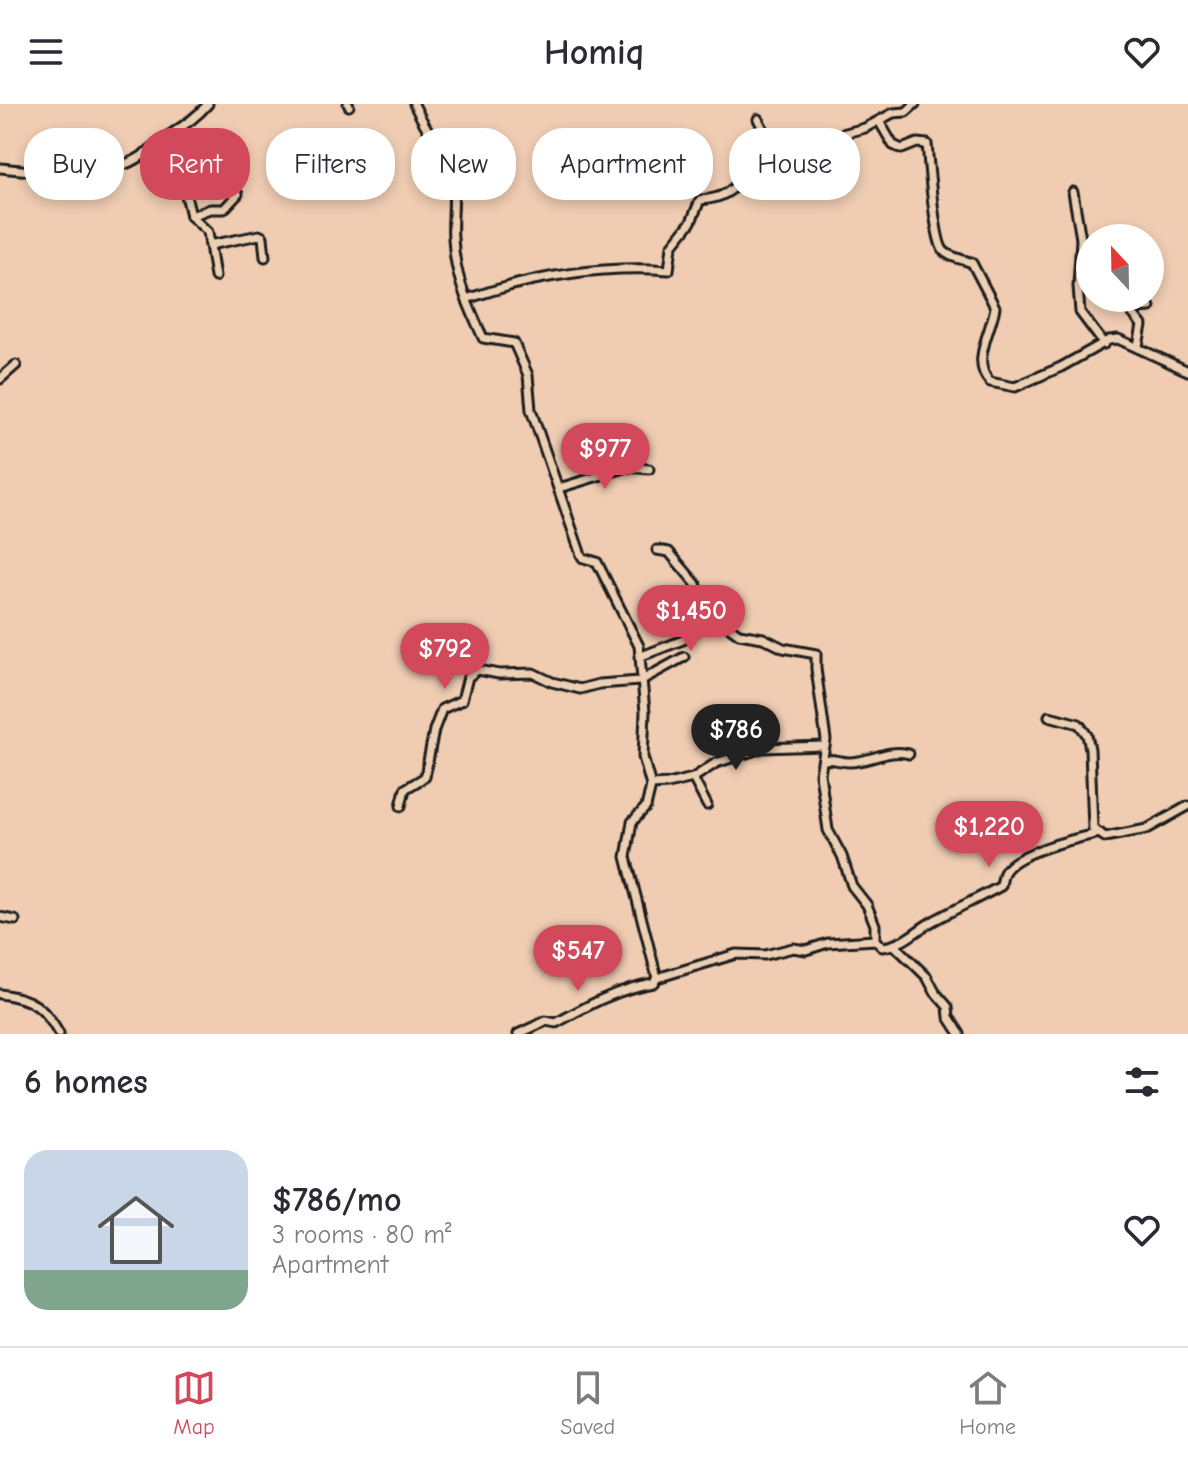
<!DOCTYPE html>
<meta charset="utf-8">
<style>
body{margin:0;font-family:"Comic Neue",sans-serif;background:#f7f7f7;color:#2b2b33;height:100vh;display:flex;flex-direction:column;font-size:30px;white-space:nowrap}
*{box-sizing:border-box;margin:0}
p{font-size:26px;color:#7c7c81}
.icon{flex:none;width:44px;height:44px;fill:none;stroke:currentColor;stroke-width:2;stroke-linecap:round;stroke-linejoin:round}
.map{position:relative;height:930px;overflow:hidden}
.panel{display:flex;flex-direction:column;background:#fff;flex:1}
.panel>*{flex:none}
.top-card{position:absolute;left:24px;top:24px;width:1140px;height:72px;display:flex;gap:16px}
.needle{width:52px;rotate:338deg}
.fabs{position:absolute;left:1076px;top:120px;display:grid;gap:16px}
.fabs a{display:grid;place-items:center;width:88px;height:88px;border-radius:50%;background:#fff;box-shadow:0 4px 12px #0003;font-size:40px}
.price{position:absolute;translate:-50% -68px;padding:0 18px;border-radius:28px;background:#d1495b;color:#fff;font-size:26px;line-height:52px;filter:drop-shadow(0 2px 4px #0008)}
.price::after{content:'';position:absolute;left:50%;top:48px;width:24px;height:18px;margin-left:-12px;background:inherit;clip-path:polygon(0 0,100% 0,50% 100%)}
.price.on{background:#222;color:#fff}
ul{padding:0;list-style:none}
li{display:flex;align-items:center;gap:24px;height:200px;padding:0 24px}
li span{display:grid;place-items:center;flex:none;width:224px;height:160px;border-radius:24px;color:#555}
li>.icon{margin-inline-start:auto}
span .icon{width:96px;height:96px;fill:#fffc;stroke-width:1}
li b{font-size:34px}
h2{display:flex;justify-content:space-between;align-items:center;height:96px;padding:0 24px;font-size:34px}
.tag{padding:0 28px;border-radius:32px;background:#fff;box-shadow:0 4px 12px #0003;font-size:28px;line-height:72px}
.tag.on{background:#d1495b;color:#fff}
header{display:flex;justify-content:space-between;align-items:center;height:104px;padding:0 24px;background:#fff;font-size:36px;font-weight:800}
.menu{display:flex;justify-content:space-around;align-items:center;height:112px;border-top:2px solid #e1e1e2;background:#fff;font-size:22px;color:#7c7c81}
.menu a{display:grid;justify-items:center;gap:4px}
.menu .on{color:#d1495b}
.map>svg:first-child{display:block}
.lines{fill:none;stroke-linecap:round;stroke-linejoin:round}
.minor-casing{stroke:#1c1c1c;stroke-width:13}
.minor{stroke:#edd0b4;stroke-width:7}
</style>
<header><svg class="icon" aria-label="menu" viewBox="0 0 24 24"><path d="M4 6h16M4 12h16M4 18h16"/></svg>Homiq<svg class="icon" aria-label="heart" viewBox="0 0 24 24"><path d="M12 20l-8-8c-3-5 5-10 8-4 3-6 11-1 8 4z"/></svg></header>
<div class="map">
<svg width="1188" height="930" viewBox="0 0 1188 930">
<rect width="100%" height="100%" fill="#efccb2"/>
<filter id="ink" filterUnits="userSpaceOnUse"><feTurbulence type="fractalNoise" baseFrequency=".0125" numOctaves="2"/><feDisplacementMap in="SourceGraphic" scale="16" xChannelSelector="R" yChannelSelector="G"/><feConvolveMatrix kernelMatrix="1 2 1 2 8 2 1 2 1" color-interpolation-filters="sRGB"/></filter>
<g filter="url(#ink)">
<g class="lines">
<defs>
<g id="minor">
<path d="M348 0 349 2"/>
<path d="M414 0C425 25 442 45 450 72 457 93 451 113 453 134 455 174 467 198 483 234L514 239 528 271 531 306 581 451 583 454 597 458 639 542 645 608 643 653 651 682 646 703 632 718 626 753 657 874 736 850 765 851 793 844 806 846 828 839 875 836 882 843C904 841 915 827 933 817 955 805 979 794 1001 782 1002 778 1002 773 1004 769 1014 748 1078 734 1100 729"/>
<path d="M879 17 893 41 902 45 917 39 927 40C929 60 934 133 943 146 949 154 964 155 972 159L995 203C992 226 970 258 990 278L1015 283 1061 263 1109 236 1118 235 1188 267"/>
<path d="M175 29 180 35 185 87 191 112 210 105H224L238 90"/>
<path d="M145 49 151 54 157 69"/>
<path d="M781 60 807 39 865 24 893 9 906 8 915 0"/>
<path d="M0 64C44 68 92 77 135 56 146 51 154 41 165 34 181 23 195 15 208 0"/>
<path d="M1073 88 1081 135 1078 182 1080 208 1104 240"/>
<path d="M191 112 208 128 210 141 259 131 263 133 265 153"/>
<path d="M210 141 215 173"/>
<path d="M1130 194 1129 205 1142 221 1138 242"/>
<path d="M466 195C531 173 600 161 669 166L672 142 691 118 700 96C722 95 733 87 746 70L758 73 781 60 758 15"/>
<path d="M1129 205 1150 203"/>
<path d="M0 275 16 261"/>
<path d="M559 384 628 363 649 365"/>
<path d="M657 446 669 448 696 480 707 507 739 530 763 534 783 544 816 550V565L826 636 820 670 828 726 842 752 852 782 867 801 875 821V836"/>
<path d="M639 553 683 536 711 515 712 511"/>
<path d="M1049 612 1079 620 1087 631 1090 645 1093 725 1105 733 1147 725 1188 702"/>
<path d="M823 656C833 654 840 658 849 658 870 658 889 644 909 650"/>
<path d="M693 674 707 701"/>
<path d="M651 681 668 680 693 674 716 659 762 644 825 642"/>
<path d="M401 702 405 685 425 673 434 626 442 605 462 596 468 573 478 566 499 570 533 569 552 578 580 585 599 580 640 577 684 553"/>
<path d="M0 813 15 816"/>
<path d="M895 842 927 873 935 888 948 903 949 913 960 930"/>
<path d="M0 890C32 894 44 903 59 930"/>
<path d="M518 930 546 917 556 919C587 902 617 885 653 879L657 874"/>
</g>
</defs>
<use href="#minor" class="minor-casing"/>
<use href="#minor" class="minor"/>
</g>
</g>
</svg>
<div class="fabs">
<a><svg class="needle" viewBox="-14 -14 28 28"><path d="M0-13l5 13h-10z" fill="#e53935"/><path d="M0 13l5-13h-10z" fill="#7c7c81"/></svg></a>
</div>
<b class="price" style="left:605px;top:387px">$977</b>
<b class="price" style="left:691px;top:549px">$1,450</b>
<b class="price" style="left:445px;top:587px">$792</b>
<b class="price on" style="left:736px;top:668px">$786</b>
<b class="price" style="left:989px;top:765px">$1,220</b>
<b class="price" style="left:578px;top:889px">$547</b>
<div class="top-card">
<a class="tag">Buy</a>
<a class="tag on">Rent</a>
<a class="tag">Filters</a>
<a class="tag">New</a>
<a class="tag">Apartment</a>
<a class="tag">House</a>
</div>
</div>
<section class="panel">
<h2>6 homes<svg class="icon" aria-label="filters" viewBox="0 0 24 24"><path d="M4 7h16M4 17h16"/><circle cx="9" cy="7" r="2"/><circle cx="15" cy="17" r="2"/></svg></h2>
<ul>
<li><span style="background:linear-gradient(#c9d6e8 75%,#7fa58c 0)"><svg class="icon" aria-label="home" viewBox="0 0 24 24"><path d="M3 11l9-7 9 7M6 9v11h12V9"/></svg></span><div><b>$786/mo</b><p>3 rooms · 80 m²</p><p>Apartment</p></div><svg class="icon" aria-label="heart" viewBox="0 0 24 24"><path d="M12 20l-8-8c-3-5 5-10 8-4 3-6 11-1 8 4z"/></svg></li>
</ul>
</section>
<nav class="menu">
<a class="on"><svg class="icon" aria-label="map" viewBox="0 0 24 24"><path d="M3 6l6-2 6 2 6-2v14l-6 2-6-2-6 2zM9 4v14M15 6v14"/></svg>Map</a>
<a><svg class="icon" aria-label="saved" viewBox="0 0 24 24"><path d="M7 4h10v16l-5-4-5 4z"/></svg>Saved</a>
<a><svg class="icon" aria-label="home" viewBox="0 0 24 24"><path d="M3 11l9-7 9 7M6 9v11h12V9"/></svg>Home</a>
</nav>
